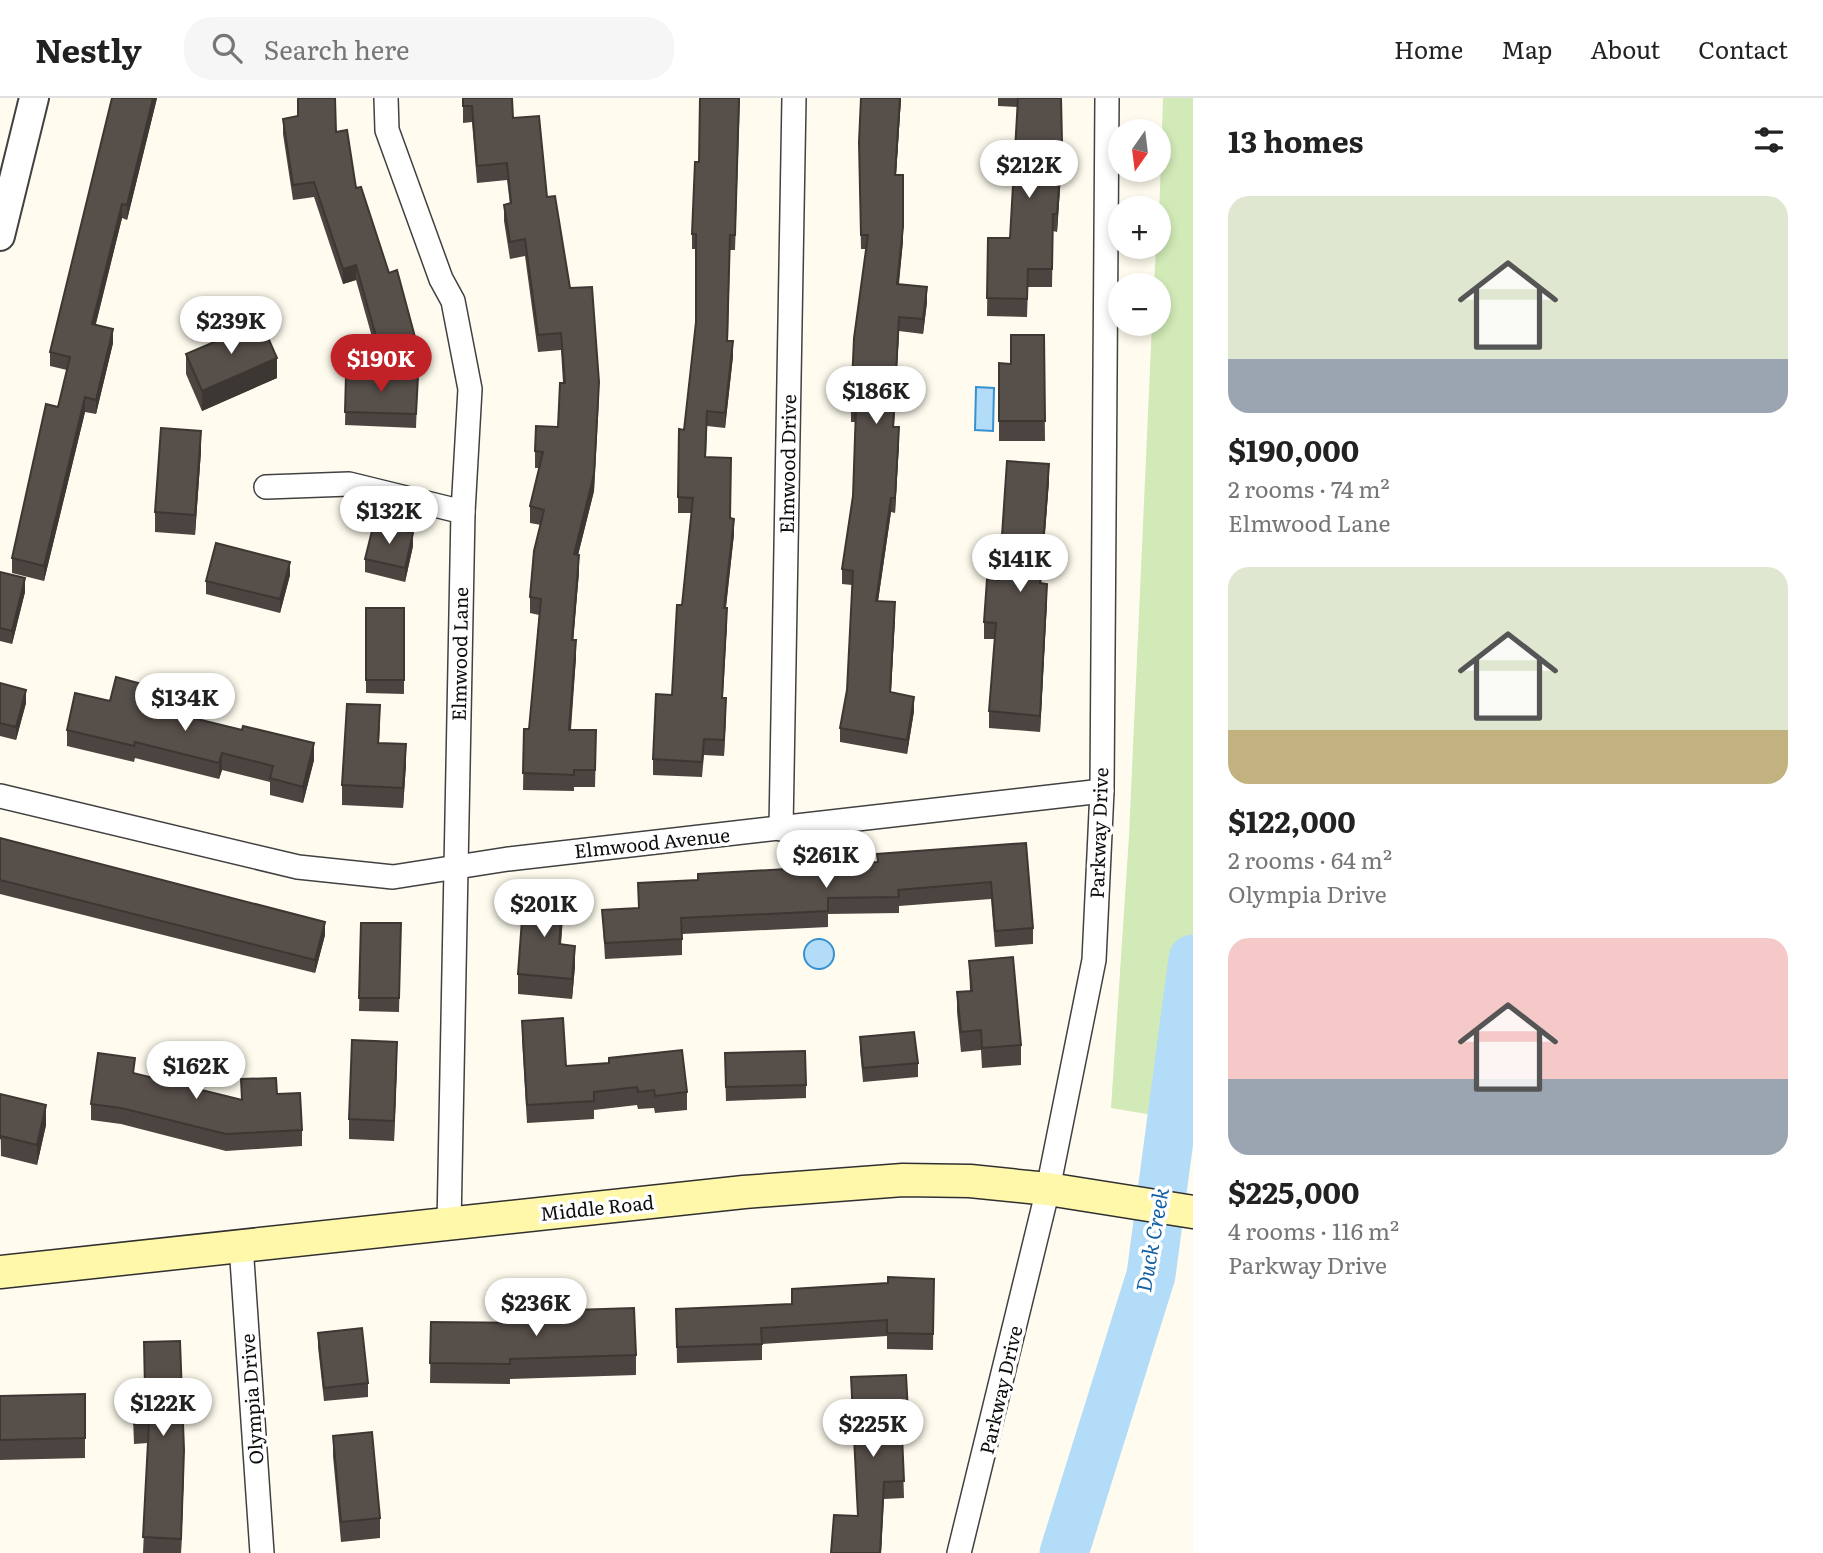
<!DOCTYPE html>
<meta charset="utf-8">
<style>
body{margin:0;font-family:Literata,serif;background:#f6f6f6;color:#222;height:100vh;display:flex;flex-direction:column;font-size:26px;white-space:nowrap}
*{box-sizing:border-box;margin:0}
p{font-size:23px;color:#767676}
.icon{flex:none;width:38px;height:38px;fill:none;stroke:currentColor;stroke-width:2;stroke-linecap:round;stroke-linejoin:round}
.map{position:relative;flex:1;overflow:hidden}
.sheet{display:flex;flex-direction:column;background:#fff;width:630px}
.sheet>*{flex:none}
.needle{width:46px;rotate:194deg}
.buttons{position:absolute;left:1108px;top:21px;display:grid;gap:14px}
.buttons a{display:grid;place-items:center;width:63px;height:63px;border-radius:50%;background:#fff;box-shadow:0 4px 10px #0003;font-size:35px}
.price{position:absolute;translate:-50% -60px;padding:0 16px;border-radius:24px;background:#fff;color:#222;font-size:23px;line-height:46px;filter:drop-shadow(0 2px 4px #0008)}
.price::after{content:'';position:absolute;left:50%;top:42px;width:21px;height:16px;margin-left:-10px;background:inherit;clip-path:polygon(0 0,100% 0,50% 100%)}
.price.current{background:#c12227;color:#fff}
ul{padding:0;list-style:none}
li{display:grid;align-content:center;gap:14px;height:371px;padding:0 35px}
li span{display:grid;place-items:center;height:217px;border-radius:21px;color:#555}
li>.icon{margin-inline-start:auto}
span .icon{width:126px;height:126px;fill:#fffc;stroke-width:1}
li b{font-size:30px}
h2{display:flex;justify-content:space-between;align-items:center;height:84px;padding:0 35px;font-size:30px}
header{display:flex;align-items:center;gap:42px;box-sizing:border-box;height:98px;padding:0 35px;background:#fff;border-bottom:2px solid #e0e0e0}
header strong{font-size:33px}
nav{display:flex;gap:38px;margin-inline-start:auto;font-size:24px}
.search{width:490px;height:63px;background:#f6f6f6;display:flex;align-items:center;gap:18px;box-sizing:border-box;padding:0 24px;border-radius:28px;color:#767676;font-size:26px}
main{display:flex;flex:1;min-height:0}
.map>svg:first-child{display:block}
.green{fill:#d1eab7}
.water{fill:#b2dcf8;stroke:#3791d0;stroke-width:2}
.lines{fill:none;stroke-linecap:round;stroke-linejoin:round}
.river{stroke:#b2dcf8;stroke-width:49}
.minor-casing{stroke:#414141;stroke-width:26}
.tertiary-casing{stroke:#414141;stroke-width:32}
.secondary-casing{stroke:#303030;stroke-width:35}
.minor{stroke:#fff;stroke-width:23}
.tertiary{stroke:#fff;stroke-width:28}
.secondary{stroke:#fff7aa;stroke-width:32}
.wall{fill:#4b4440}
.shaded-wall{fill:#3d3734}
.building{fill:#574f4a;stroke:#3d3734;stroke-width:2}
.labels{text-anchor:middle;stroke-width:7;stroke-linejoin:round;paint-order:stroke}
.street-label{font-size:19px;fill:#0e0e0e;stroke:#fff}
.water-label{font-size:21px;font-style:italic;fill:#1462a3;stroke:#fff}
</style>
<header>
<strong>Nestly</strong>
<div class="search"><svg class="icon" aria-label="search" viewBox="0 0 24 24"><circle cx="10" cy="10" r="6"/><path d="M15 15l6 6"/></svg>Search here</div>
<nav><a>Home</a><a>Map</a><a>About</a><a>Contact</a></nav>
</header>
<main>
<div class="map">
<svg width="1193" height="1455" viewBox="0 0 1193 1455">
<rect width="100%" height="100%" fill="#fffcef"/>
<path class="green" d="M1163 0H1193V1024L1111 1010 1129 738 1152 226H1158V187H1154L1156 149H1158Z"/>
<g class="water">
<path d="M976 289 994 290 993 333 975 332Z"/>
<circle cx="819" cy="856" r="15"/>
</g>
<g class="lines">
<path class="river" d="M1064 1455 1151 1177 1193 861"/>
<defs>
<g id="minor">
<path d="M386 0 387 32 441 181 453 203 470 291 463 414 449 1127"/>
<path d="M266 389 349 386 463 414"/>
<path d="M0 698 298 769 393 779 508 761 1102 693"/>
<path d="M781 731 794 0"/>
<path d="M241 1147 262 1455"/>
<path d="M959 1455 1048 1091 1094 862 1102 693 1107 0"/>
</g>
<path id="tertiary" d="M0 138 34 0"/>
<path id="secondary" d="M0 1174 744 1094 903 1082 970 1083 1048 1091 1193 1114"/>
</defs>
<use href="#minor" class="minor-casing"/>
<use href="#tertiary" class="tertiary-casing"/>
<use href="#secondary" class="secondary-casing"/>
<use href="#minor" class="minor"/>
<use href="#tertiary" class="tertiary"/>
<use href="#secondary" class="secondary"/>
</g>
<g class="wall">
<path d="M112 0H157L127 122 122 120 96 226 113 245 96 316 85 314 44 483 12 475V460L58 309 67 272 50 268V254Z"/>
<path d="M463 0 513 20 547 99 599 301 594 393 578 457 579 474 573 542 576 559 571 632 596 649 595 689H574V693L523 692 524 631H529L539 517 530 515V499L541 427 530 425V408L539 370H535V353L558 329 563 285 561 252 538 254 525 158 510 161 504 123V107L510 106 507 82 477 85 472 24 463 25Z"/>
<path d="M740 0 735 152H730L728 243 733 258 725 330 707 328 706 359 730 420 734 436 726 510 727 525 722 600 726 615 724 658 704 657 702 679 653 677V661L672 597 692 415H678V399L696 224V151H692V136Z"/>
<path d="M861 0H901L896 77 903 143 899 186 927 204 923 236 899 233 894 329 899 344 895 415 891 414 878 503 895 518 891 595 914 613 907 656 840 644V630L847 592 852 487 842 486V471L853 398 856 324H851V309L866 151H861L859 58Z"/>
<path d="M998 0H1061L1062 62 1057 134 1053 133 1052 189H1028L1027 219 987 218 988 140H1010L1018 9 998 8Z"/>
<path d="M298 18 336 34 415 254 379 264 356 182 343 186 314 99 293 102 283 36V21Z"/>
<path d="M1044 237 1045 343H999V265L1011 266Z"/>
<path d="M186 256 277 280 202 313 186 276Z"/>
<path d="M346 277 418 278 416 330 345 327Z"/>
<path d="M201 353 195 437 155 434V414Z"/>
<path d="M1049 383 1041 485 1047 502 1040 634 989 630V613L995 541H984V524L999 482Z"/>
<path d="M413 448 405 484 365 474V461Z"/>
<path d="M0 474 25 494 12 546 0 543Z"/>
<path d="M290 477 280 515 206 496V483Z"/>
<path d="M366 510H404V596L366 595Z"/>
<path d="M0 585 26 605 16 642 0 638Z"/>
<path d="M110 603 149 604 148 609 314 662 303 705 270 697V684L222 672 219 681 135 660 134 664 67 648V632Z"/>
<path d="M380 627 379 645 406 666 403 710 342 707V687Z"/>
<path d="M0 740 325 837 315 875 0 796Z"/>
<path d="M1026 745 1033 830V846L995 849 991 801 899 808V815L828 816V829L682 836V857L605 861 602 812 639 810 638 785 698 782 787 771 877 764Z"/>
<path d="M563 818 561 847 575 868 572 901 518 896V876Z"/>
<path d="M361 825H401L399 914 359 913Z"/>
<path d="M969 863 1021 947V967L982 970 981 952 961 954 957 914V894L970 893Z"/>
<path d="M522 923 566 968 609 966V960L687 994V1012L655 1015 654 1010 638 1011 637 1007 594 1012V1021L527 1025 522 940Z"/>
<path d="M860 939 918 965V979L863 984 860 952Z"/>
<path d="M397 964 394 1043 349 1041V1021Z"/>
<path d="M725 969 806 987V1000L726 1003Z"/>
<path d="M135 976 241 1002V981L277 996 302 1032V1048L226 1053 121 1026 91 1022V1006Z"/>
<path d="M0 996 46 1027 37 1067 1 1058Z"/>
<path d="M934 1181 933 1252 887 1251V1238L762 1246V1262L677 1265 676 1211 792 1206V1191L888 1185Z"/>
<path d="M431 1224 636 1257V1277L510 1281V1286L430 1285Z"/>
<path d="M318 1235 368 1285V1299L324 1303 318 1249Z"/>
<path d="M144 1244 184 1372 181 1455H143L148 1345 134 1346 132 1291H145Z"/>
<path d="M851 1279 908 1314V1332H902L904 1400 884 1401 881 1455H831L858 1418Z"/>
<path d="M85 1296V1360L0 1362V1298Z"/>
<path d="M333 1338 380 1420V1440L341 1444 333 1358Z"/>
</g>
<g class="shaded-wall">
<path d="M153 0H157L127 122V107Z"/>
<path d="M900 0H901L895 92V77Z"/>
<path d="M1062 44V62L1057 134V116Z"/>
<path d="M122 106V120L92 240V226Z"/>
<path d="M903 129V143L897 200V186Z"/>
<path d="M356 167V182L343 186V171Z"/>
<path d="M927 189V204L923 236V221Z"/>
<path d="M899 219V233L893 343V329Z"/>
<path d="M113 231V245L96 316V302Z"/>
<path d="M415 239V254L379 264V249Z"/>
<path d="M733 243V258L725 330V315Z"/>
<path d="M277 260V280L202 313V293Z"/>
<path d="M599 284 594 393 574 473V456Z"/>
<path d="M85 299V314L44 483V468Z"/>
<path d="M899 329V344L895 415V400Z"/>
<path d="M201 333V353L195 437V417Z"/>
<path d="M1049 366V383L1040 501V485Z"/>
<path d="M891 400V414L876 517V503Z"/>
<path d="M734 421V436L724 525V510Z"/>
<path d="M413 435V448L405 484V470Z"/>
<path d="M579 457V474L572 558V542Z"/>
<path d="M290 464V477L280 515V501Z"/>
<path d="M25 480V494L12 546V533Z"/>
<path d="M1047 486V502L1040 634V618Z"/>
<path d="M895 504V518L890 609V594Z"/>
<path d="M727 510V525L722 615V600Z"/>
<path d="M576 542V559L569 649V632Z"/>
<path d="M149 588V604L144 624V608Z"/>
<path d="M26 592V605L16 642V629Z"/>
<path d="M914 599V613L907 656V642Z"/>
<path d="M726 600V615L724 658V642Z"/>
<path d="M314 645V662L303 705V689Z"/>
<path d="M406 646V666L403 710V690Z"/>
<path d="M222 655V672L219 681V665Z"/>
<path d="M563 798V818L559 866V846Z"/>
<path d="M325 824V837L315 875V862Z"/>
<path d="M575 848V868L572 901V881Z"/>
<path d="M397 944V964L394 1043V1023Z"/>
<path d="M46 1007V1027L37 1067V1047Z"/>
<path d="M184 1352V1372L181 1455V1441Z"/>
<path d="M884 1384 881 1455H880Z"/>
</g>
<g class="building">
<path d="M112 0H153L127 107 122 106 92 226 113 231 96 302 85 299 44 468 12 460 46 306 58 309 70 259 50 254Z"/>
<path d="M298 0H335L336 34 347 32 356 90 361 89 389 175 397 172 415 239 379 249 356 167 343 171 314 84 293 87 283 21 298 18Z"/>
<path d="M463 0H512L513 20 539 18 547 99 555 98 570 190 592 189 599 284 594 376 574 456 579 457 572 542H576L569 632H596L595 672H574V677L523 675 524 631H529L541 501 530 499 534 453 544 412 530 408 543 354 535 353 536 328 558 329 560 285H565L561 235 538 237 525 141 510 144 504 107 511 105 507 65 477 68 472 8H463Z"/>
<path d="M700 0H739L735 137H730L727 243H733L725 315 707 313 705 359 731 360 730 420 734 421 724 510H727L722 600H726L724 642 704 641 702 664 653 661 656 596 672 597 677 507H682L693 400 678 399 679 331 684 332 696 224V136H692L695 64H699Z"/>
<path d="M861 0H900L895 77H903V129L897 186 927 189 923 221 899 219 893 329H899L895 400H891L876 503 895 504 890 594 914 599 907 642 840 630 847 592 853 473 842 471 853 398 856 310 851 309 854 240 868 137H861L859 44Z"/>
<path d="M1018 0H1061L1062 44 1057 116H1053L1052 171H1028L1027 201 987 200 988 140H1010Z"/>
<path d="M261 224 277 260 202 293 186 256Z"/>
<path d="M1011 237H1044L1045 323H999V265L1011 266Z"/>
<path d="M346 277 418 278 416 316 345 314Z"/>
<path d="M161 330 201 333 195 417 155 414Z"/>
<path d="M1007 363 1049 366 1040 485 1047 486 1040 618 989 613 996 525 984 524 987 481 999 482Z"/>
<path d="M374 425 413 435 405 470 365 461Z"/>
<path d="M216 445 290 464 280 501 206 483Z"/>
<path d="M0 474 25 480 12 533 0 530Z"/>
<rect x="366" y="510" width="38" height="72"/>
<path d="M116 579 149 588 144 608 242 632 243 628 314 645 303 689 270 680 273 668 222 655 219 665 135 644 134 648 67 632 75 595 110 603Z"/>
<path d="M0 585 26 592 16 629 0 625Z"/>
<path d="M347 606 380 607 378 645 406 646 403 690 342 687Z"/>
<path d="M0 740 325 824 315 862 0 782Z"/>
<path d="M1026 745 1033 830 995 833 991 784 898 792 899 799 828 800V813L681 820 682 841 605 845 602 812 639 810 638 785 698 782V776L787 771V765L878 764 877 756Z"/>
<path d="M524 794 563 798 559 846 575 848 572 881 518 876Z"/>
<path d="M361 825H401L399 900H359Z"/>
<path d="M1013 859 1021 947 982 950 981 932 961 934 957 894 972 893 969 863Z"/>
<path d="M563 920 566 968 609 965V960L682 952 687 994 655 998 654 992 638 994 637 989 594 994V1003L527 1007 522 923Z"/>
<path d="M914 934 918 965 863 970 860 939Z"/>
<path d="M352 942 397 944 394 1023 349 1021Z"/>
<path d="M805 953 806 987 726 989 725 955Z"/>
<path d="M98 955 135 960 133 975 242 1002 241 981 276 980 277 996 300 995 302 1032 226 1036 121 1010 91 1006Z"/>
<path d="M0 996 46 1007 37 1047 1 1038 0 1041Z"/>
<path d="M888 1179 934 1181 933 1236 887 1235V1222L761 1230 762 1246 677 1249 676 1211 792 1206V1191L888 1185Z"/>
<path d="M634 1210 636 1257 510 1261V1266L430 1265 431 1224 542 1225 541 1213Z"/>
<path d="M362 1230 368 1285 324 1290 318 1235Z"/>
<path d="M180 1243 184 1352 181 1441 143 1439 149 1325 134 1326 132 1291H145L144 1244Z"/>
<path d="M906 1277 908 1314H901L904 1383 884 1384 880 1455H831L834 1417 858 1418 851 1279Z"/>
<path d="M85 1296V1340L0 1342V1298Z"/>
<path d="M372 1334 380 1420 341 1424 333 1338Z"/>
</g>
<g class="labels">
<g class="street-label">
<text transform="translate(788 366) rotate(-89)" y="7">Elmwood Drive</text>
<text transform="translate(460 556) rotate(-89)" y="7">Elmwood Lane</text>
<text transform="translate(1099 735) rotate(-88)" y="7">Parkway Drive</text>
<text transform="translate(652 745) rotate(-6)" y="7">Elmwood Avenue</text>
<text transform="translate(597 1110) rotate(-6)" y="7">Middle Road</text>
<text transform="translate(1001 1292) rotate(-77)" y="7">Parkway Drive</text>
<text transform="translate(252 1301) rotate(-94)" y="7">Olympia Drive</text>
</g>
<g class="water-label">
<text transform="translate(1153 1142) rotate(-80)" y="7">Duck Creek</text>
</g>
</g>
</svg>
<div class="buttons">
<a><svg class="needle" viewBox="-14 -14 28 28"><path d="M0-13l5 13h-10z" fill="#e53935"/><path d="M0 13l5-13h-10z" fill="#767676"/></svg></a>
<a>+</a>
<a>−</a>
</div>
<b class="price" style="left:1029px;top:102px">$212K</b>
<b class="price" style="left:231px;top:258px">$239K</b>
<b class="price current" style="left:381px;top:296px">$190K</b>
<b class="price" style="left:876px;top:328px">$186K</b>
<b class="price" style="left:389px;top:448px">$132K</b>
<b class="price" style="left:1020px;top:496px">$141K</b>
<b class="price" style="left:185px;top:635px">$134K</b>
<b class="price" style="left:826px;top:792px">$261K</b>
<b class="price" style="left:544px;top:841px">$201K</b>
<b class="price" style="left:196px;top:1003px">$162K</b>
<b class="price" style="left:536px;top:1240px">$236K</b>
<b class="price" style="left:163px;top:1340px">$122K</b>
<b class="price" style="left:873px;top:1361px">$225K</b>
</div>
<section class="sheet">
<h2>13 homes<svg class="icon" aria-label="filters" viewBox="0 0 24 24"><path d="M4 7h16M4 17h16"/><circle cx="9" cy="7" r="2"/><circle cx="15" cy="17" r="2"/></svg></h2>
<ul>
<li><span style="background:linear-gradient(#dfe7d0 75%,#9aa5b1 0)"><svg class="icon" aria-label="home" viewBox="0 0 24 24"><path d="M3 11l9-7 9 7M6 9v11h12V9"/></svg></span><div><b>$190,000</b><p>2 rooms · 74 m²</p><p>Elmwood Lane</p></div></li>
<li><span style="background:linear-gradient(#dfe7d0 75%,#c2b280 0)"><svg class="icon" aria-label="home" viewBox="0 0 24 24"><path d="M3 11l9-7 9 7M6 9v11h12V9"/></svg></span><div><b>$122,000</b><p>2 rooms · 64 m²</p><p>Olympia Drive</p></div></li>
<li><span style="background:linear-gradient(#f6c9c9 65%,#9aa5b1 0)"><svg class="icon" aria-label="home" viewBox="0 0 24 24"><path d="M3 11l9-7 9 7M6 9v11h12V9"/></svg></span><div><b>$225,000</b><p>4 rooms · 116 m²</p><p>Parkway Drive</p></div></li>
</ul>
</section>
</main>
